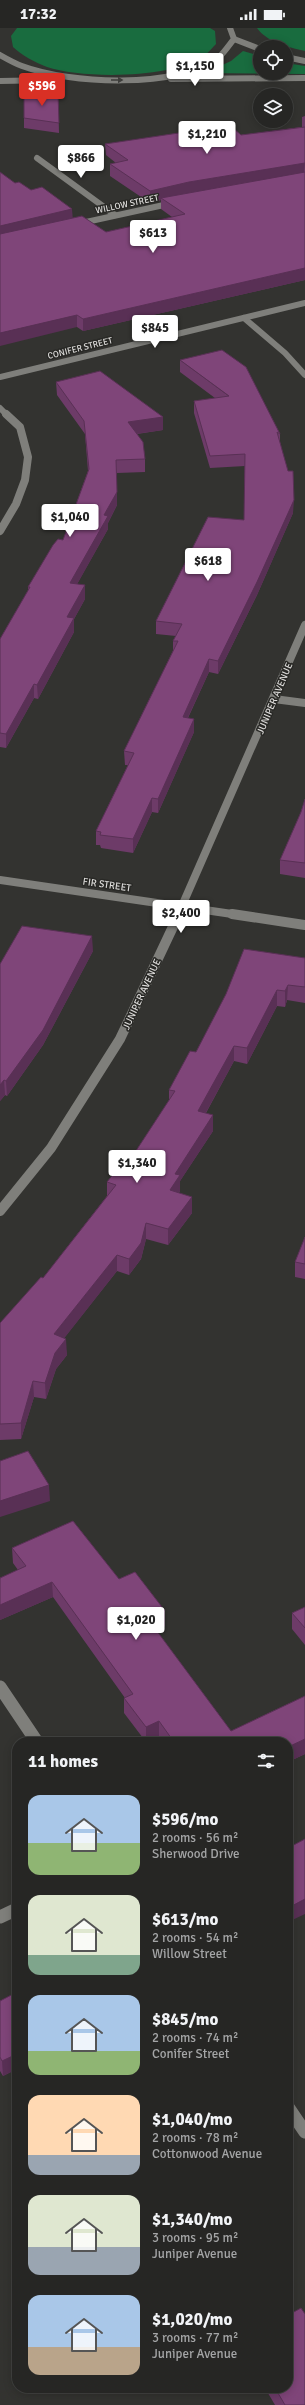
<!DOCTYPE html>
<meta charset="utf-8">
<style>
body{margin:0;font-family:Signika,sans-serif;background:#2e2e2c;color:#f1f3f6;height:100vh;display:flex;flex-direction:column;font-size:15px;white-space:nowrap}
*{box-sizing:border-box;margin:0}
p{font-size:13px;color:#a4a5a6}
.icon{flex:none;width:22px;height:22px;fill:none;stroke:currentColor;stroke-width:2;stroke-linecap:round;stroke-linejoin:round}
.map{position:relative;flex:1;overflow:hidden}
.side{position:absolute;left:12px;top:1709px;width:281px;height:656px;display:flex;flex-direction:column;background:#262624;border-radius:16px;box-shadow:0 2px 10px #0003,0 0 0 1px #424341}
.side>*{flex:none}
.tools{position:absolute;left:253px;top:12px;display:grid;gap:8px}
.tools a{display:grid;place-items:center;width:40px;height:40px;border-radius:50%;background:#262624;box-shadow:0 2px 10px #0003,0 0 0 1px #424341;font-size:20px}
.price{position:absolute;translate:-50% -34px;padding:0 9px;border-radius:4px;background:#fff;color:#222;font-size:13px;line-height:26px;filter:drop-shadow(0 1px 2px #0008)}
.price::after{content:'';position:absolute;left:50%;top:24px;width:12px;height:9px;margin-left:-6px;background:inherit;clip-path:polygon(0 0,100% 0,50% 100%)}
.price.selected{background:#d93025;color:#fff}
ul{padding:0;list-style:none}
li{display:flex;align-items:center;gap:12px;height:100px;padding:0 16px}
li span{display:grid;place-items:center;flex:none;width:112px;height:80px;border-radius:12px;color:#555}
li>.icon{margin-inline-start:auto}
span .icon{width:48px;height:48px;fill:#fffc;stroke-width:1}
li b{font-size:17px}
h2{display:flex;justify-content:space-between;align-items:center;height:48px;padding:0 16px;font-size:17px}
.status{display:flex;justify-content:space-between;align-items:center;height:28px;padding:0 20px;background:#262624;direction:ltr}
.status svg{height:11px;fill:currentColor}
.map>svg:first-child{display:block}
.green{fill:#196c3f}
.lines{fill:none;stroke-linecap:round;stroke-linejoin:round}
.minor-far3{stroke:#7f7f7b;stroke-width:6}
.minor-far2{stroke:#7f7f7b;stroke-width:8}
.minor-far1{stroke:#7f7f7b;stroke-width:10}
.minor{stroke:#7f7f7b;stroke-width:13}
.tertiary-far1{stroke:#7f7f7b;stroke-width:8}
.tertiary{stroke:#7f7f7b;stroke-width:10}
.secondary{stroke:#7f7f7b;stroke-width:6}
.wall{fill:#6d3b68}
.shaded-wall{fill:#593055}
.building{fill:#7f4579;stroke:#593055}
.oneway{fill:#3e3e3b}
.labels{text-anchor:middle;stroke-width:3;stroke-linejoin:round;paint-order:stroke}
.far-street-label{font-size:9px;fill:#dddcda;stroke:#292926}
.street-label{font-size:10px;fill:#dddcda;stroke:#292926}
</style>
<div class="status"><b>17:32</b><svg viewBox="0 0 49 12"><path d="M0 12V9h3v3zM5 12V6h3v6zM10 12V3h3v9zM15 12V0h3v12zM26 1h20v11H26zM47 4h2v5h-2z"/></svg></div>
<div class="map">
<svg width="305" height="2377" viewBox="0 0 305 2377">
<rect width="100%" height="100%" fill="#333330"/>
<g class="green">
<path d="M17 0H210L215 3 216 16C213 19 209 24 205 27 175 51 82 51 47 39 34 34 23 28 13 19L11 8Z"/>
<path d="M257 0H305V23C288 19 268 15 257 0Z"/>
<path d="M243 23 260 28V45H286V35L305 38V46L205 45 231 33Z"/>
</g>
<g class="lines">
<g class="minor-far3">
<path d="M37 130 115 187"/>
<path d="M77 196 173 175"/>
<path d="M244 290 285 325 305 347"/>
<path d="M0 349 305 275"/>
<path d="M0 380 7 387"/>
</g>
<g class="minor-far2">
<path d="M0 503 16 476 25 452 28 429 20 399 6 386"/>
<path d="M274 671 305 675"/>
<path d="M178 887 305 597"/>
</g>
<path class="minor-far1" d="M0 1183 51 1120 120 1011 179 886"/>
<g class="minor">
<path d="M0 1659 37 1714"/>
<path d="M0 1889 17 1881"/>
<path d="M288 2079 305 2104"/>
</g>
<path class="tertiary-far1" d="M0 852 239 887"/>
<path class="tertiary" d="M232 886 305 897"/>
<g class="secondary">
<path d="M234 11 260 21"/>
<path d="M0 27C7 31 14 35 22 38 70 56 175 61 218 30 224 25 229 17 234 11L230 0"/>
<path d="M286 29 305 33"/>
<path d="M171 51 305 50"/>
<path d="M0 53 54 52"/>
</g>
</g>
<g class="wall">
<path d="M58 65 59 105 24 100V90Z"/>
<path d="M305 88V252L83 303 77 299 15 155 72 190 106 204 172 189 161 181V172L150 175 110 148V136L116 135 106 127 105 116 214 102 241 107 302 99V89Z"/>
<path d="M180 332 280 406V414L293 485 257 567 218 646 209 644 188 690 194 691V704L158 785 152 784 133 825 101 820 100 817H96V803L128 737H125L124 723 173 623V613L176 608 156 606V593L244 492 245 438 210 440 194 385V373L215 370 180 344Z"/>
<path d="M56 354 163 389V402L137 406 145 431V444L117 445V477L108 495V501L77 556 85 571 74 591V604L38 671 34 670 6 720 0 719V720V611L28 563V559L63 512 88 443 85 406 57 367Z"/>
<path d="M305 771V850L280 846V832L301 784Z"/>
<path d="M93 923 43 1017 7 1068 5 1067 0 1073V936Z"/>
<path d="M305 930V975L287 972 285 979 277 978 247 1036 234 1033 206 1085 213 1103 180 1153V1163L179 1165 192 1185 168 1217 146 1211 141 1231 129 1247 117 1243 64 1310 67 1327 56 1341 46 1371 34 1369 21 1411 0 1412V1295L43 1250 107 1168V1154L130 1132 169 1073V1062L196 1024Z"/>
<path d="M305 1209V1251L295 1249V1234Z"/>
<path d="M73 1493 119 1551 135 1544 165 1583V1598L156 1602 231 1703 305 1668V1726L288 1734V1714H163L159 1709 148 1714H146L124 1685V1670H125L53 1569 0 1592V1550L18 1542 13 1535 12 1520Z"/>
<path d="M305 1579V1617L292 1601V1585Z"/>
<path d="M17 1964V2041L3 2048 0 2043V1973Z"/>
<path d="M17 2113V2132L16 2130 15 2115Z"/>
<path d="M265 2360H288L305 2377H275Z"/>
</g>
<g class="shaded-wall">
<path d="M305 135 304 147 161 170V172L150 175V163L189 154Z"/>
<path d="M72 181 73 193 0 209V198Z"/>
<path d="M305 240V252L83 303V291Z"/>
<path d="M77 287V299L0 318V305Z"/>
<path d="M163 389V402L128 407V394Z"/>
<path d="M117 464V477L108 495V501L70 569V555L104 487Z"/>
<path d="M294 472 293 485 257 567 218 646V633Z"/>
<path d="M85 557V571L74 591V604L38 671 37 657 67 589Z"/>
<path d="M209 631V644L182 702 183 689Z"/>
<path d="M34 656V670L6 720V706Z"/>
<path d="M194 691V704L158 785V771Z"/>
<path d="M152 770V784L133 825V811Z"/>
<path d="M92 908 93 923 43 1017 7 1068 6 1053Z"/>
<path d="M288 957 287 972 285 979V963Z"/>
<path d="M277 962V978L247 1036V1020Z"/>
<path d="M234 1018V1033L198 1099V1083Z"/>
<path d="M4 1052 5 1067 0 1073V1057Z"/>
<path d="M213 1087V1103L180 1153V1163L170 1178V1162L175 1146Z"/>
<path d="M192 1169V1185L168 1217V1201Z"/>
<path d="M146 1195V1211L141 1231 129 1247V1231Z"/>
<path d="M117 1227V1243L55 1322 54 1306Z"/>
<path d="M66 1311 67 1327 56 1341 46 1371 45 1355 55 1325Z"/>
<path d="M33 1353 34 1369 21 1411V1395Z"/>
<path d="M49 1457 50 1473 0 1489V1473Z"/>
<path d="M52 1554 53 1569 0 1592V1577Z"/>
<path d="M165 1583V1598L148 1606V1591Z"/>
<path d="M159 1693V1709L148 1714H146V1699Z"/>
<path d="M305 1711V1726L288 1734V1719Z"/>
<path d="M305 1871V1886L288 1894V1880Z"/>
<path d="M17 2026V2041L3 2048 2 2033Z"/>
</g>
<g class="building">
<path d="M58 65 59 95 24 90V66Z"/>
<path d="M232 99 241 107 305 99V135L189 154 150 163 110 136 128 132 105 116 212 100 214 102Z"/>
<path d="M0 144 15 155 19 154 31 162 42 159 72 181 0 198Z"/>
<path d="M305 144V240L83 291 77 287 0 305V206L82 188 106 204 185 186 161 170Z"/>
<path d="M222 322 246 339 280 406 277 404 288 443H293L294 472 257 554 218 633 209 631 183 689 194 691 158 771 152 770 133 811 100 807 101 804 96 803 134 725 124 723 178 613H173L182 596 156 593 208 489 244 492 245 426 210 428 194 373 229 368 180 332Z"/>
<path d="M100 343 163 389 128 394 143 414 145 431 116 432 117 464 104 487 108 488 70 555 85 557 67 589 74 590 37 657 34 656 6 706 0 705V611L30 559H28L53 517 58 511 63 512 89 441 84 393 56 354Z"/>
<path d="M305 771V835L280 832 301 784Z"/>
<path d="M22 898 92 908 43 1002 6 1053 4 1052 0 1057V936Z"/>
<path d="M244 921 305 930V959L288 957 285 963 277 962 247 1020 234 1018 198 1083 213 1087 175 1146 180 1147 170 1162 192 1169 168 1201 146 1195 141 1215 129 1231 117 1227 54 1306 66 1311 55 1325 45 1355 33 1353 21 1395 0 1396V1295L41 1249 43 1250 116 1157 107 1154 125 1131 130 1132 175 1063 169 1062 190 1023 196 1024 226 966Z"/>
<path d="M305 1209V1236L295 1234Z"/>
<path d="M28 1423 49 1457 0 1473V1433Z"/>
<path d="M73 1493 119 1551 135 1544 165 1583 148 1591 231 1703 305 1668V1711L288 1719V1714H174L159 1693 146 1699 124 1670 133 1666 52 1554 0 1577V1550L26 1538 12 1520Z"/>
<path d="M305 1579V1600L292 1585Z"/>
<path d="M305 1811V1871L288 1880V1820Z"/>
<path d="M17 1964V2026L2 2033 0 2029V1973Z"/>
<path d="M17 2113V2118L15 2115Z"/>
<path d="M288 2279 292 2285 301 2280 305 2286V2377H285L275 2360H288Z"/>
</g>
<defs><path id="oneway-solid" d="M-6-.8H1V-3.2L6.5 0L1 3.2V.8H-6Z"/></defs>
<use class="oneway" href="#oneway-solid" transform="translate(117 52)"/>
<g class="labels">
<g class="far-street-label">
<text transform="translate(127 176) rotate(-12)" y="3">WILLOW STREET</text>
<text transform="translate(80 320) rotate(-14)" y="3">CONIFER STREET</text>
</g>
<g class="street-label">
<text transform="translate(274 670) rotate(-67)" y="4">JUNIPER AVENUE</text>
<text transform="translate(107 856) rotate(8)" y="4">FIR STREET</text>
<text transform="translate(141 966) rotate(-65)" y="4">JUNIPER AVENUE</text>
</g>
</g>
</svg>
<div class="tools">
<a><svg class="icon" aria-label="locate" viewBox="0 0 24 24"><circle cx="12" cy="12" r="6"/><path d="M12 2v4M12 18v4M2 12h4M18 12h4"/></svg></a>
<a><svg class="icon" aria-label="layers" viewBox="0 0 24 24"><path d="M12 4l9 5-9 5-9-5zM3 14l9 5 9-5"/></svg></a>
</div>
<b class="price" style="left:195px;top:59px">$1,150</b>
<b class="price selected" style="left:42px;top:79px">$596</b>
<b class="price" style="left:207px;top:127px">$1,210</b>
<b class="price" style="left:81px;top:151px">$866</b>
<b class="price" style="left:153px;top:226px">$613</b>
<b class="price" style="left:155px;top:321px">$845</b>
<b class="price" style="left:70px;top:510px">$1,040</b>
<b class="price" style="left:208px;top:554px">$618</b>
<b class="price" style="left:181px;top:906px">$2,400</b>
<b class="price" style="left:137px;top:1156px">$1,340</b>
<b class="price" style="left:136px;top:1613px">$1,020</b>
<section class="side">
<h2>11 homes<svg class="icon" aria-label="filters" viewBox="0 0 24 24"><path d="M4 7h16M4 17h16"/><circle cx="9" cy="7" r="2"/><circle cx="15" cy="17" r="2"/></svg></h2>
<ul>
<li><span style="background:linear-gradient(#a9c7e8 60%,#8fb573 0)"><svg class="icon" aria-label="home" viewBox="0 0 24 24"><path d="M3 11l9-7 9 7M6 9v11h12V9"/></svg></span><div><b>$596/mo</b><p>2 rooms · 56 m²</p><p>Sherwood Drive</p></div></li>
<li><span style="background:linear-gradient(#dfe7d0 75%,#7fa58c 0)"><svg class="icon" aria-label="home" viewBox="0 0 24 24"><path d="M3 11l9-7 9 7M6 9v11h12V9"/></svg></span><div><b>$613/mo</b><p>2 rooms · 54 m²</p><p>Willow Street</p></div></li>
<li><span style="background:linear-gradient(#a9c7e8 70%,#8fb573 0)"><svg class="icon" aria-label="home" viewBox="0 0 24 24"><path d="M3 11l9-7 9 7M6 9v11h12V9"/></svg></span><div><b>$845/mo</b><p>2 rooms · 74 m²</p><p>Conifer Street</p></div></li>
<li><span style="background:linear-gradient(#ffd9b3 75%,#9aa5b1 0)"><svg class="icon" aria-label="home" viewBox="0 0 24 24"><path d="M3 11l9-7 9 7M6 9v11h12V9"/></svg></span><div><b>$1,040/mo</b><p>2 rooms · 78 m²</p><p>Cottonwood Avenue</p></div></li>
<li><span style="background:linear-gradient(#dfe7d0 65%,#9aa5b1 0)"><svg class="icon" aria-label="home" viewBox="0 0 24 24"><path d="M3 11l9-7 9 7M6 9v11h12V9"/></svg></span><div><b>$1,340/mo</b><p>3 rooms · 95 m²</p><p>Juniper Avenue</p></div></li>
<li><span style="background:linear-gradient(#a9c7e8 65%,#b9a48a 0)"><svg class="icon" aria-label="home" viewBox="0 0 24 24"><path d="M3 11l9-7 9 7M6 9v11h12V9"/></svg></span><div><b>$1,020/mo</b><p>3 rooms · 77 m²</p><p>Juniper Avenue</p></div></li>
</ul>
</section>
</div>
